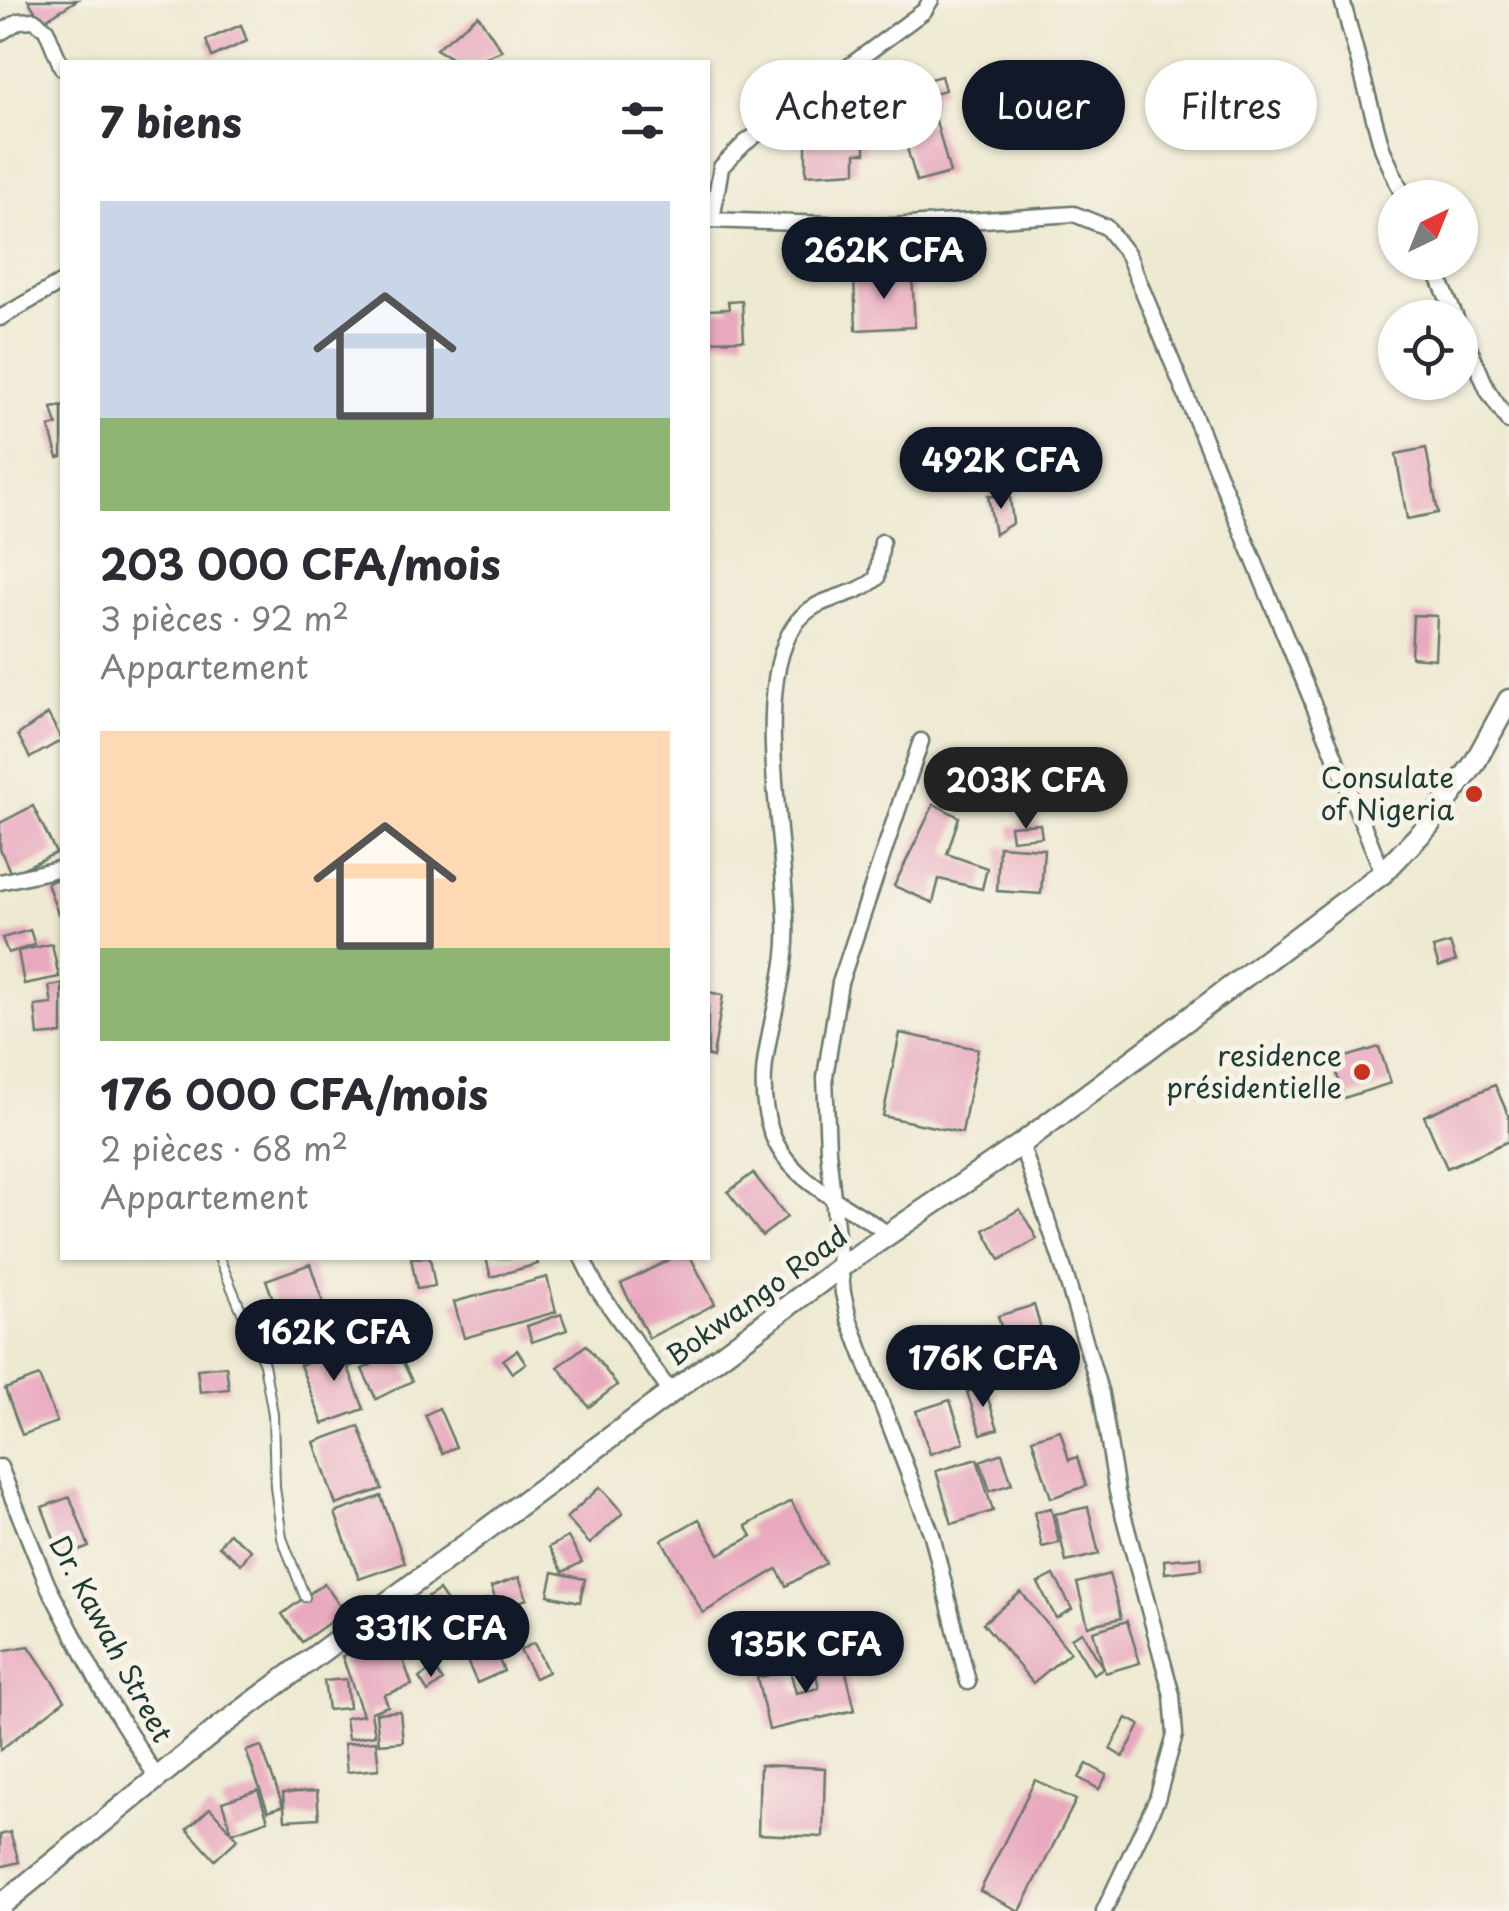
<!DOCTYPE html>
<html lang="fr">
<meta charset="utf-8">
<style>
body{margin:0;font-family:"Playpen Sans",sans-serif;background:#f2f2f3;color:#2b2b33;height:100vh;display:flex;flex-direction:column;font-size:38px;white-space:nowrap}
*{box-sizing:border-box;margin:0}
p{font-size:32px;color:#7c7c81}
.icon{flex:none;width:55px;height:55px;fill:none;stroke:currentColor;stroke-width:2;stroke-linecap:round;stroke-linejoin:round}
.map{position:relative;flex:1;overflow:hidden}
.panel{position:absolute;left:60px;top:60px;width:650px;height:1200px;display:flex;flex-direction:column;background:#fff;border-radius:0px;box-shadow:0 2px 8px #0004}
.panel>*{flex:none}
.hud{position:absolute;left:740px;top:60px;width:618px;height:90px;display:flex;gap:20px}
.needle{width:65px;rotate:43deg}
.tools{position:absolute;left:1378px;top:180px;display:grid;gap:20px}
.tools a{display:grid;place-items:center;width:100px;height:100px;border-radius:50%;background:#fff;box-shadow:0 2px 8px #0004;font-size:50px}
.price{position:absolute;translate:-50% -85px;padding:0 22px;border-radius:35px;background:#111827;color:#fff;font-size:32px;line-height:65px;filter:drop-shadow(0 2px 5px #0008)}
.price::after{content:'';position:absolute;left:50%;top:60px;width:30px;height:22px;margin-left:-15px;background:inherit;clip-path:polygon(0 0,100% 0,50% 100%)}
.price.on{background:#222;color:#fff}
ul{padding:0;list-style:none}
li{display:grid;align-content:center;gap:20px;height:530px;padding:0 40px}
li span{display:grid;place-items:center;height:310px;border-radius:0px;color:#555}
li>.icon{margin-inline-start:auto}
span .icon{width:180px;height:180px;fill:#fffc;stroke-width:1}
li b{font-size:42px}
h2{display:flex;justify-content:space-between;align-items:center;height:120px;padding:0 40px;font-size:42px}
.pill{padding:0 35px;border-radius:45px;background:#fff;box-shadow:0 2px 8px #0004;font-size:35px;line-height:90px}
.pill.on{background:#111827;color:#fff}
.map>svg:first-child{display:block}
.building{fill:#e8a8be}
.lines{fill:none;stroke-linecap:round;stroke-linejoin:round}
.lane-casing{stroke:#67796b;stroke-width:12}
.street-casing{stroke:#67796b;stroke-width:19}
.secondary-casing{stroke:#67796b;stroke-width:25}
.lane{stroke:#fff;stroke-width:8}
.street{stroke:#fff;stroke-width:14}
.secondary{stroke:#fff;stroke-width:20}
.poi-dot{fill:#c8321e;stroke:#f7f3e8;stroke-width:4}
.labels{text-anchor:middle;stroke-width:10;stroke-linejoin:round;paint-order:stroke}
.poi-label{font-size:28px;fill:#1f3d34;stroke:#f7f3e8;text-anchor:end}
.street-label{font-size:28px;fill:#1f3d34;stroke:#f7f3e8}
</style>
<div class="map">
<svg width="1509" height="1911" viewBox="0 0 1509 1911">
<rect width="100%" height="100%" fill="#f7f3e8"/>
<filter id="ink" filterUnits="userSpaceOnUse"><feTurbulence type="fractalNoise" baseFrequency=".01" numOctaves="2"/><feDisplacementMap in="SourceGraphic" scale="20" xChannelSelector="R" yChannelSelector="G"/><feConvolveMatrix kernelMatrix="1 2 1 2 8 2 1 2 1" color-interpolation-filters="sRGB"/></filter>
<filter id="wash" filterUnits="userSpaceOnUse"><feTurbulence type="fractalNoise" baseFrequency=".0048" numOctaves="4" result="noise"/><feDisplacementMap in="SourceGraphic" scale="40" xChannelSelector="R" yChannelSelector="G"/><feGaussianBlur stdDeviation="2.25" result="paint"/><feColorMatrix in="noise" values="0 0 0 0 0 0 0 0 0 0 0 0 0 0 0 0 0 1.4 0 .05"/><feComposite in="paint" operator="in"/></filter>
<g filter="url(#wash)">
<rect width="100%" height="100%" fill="#eee9d1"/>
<g id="blocks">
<g class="building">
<path d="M28 0H77L42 22Z"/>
<path d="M478 15 502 51 473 62H458L436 49Z"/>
<path d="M241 25 247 41 212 57 206 40Z"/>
<path d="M879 65 894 119 874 124 858 71Z"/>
<path d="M941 76 945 90 932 94 935 103 899 112 893 89Z"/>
<path d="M837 106H865V153H856V172L806 175V128H837Z"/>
<path d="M936 121 950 173 917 182 902 131Z"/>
<path d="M912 275 915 327 856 330 854 277Z"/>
<path d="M742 301 744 340 708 341V310L729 309 728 302Z"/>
<path d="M62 406V457L58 458 49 427 57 425 52 408Z"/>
<path d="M1426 448 1438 513 1407 519 1396 454Z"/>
<path d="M988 496 1010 497 1013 523 995 534Z"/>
<path d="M1413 615 1437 616 1435 659 1411 657Z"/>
<path d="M48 714 62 740 30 758 18 735Z"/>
<path d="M934 804 959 817 947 854 987 868 982 889 939 879 933 903 894 886Z"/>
<path d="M33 806 56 853 11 874 0 849V823Z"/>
<path d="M1040 824 1042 837 1012 840 1010 826Z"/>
<path d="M999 846 1044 849 1041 894 997 891Z"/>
<path d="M62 877V913L58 914 47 883Z"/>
<path d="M30 930 35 945 8 953 2 938Z"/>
<path d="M1450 943 1456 961 1439 967 1433 948Z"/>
<path d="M52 944 59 977 24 984 18 951Z"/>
<path d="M62 984V1034L38 1036 35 1006 52 1004 49 986Z"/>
<path d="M708 992 723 995 713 1057 708 1056Z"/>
<path d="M900 1033 978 1049 962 1133 883 1116Z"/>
<path d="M1379 1047 1391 1083 1344 1098 1333 1061Z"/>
<path d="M1495 1085 1509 1117V1141L1447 1168 1424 1116Z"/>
<path d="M753 1173 787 1217 762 1236 728 1192Z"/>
<path d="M1020 1209 1037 1239 1000 1260 984 1230Z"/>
<path d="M411 1258H430L435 1286 417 1289Z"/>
<path d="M486 1258H536L538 1264 491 1277Z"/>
<path d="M673 1258H691L715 1304 649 1338 621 1284Z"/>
<path d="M310 1264 327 1314 284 1329 266 1280Z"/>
<path d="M547 1277 556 1312 464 1338 454 1302Z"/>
<path d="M1034 1305 1048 1352 1012 1363 998 1316Z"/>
<path d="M561 1314 567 1330 532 1342 527 1326Z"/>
<path d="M989 1329 1001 1368 981 1375 969 1335Z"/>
<path d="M353 1345 360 1363 348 1367 364 1409 323 1424 300 1365Z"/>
<path d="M586 1345 617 1385 589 1407 558 1367Z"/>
<path d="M517 1350 526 1363 512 1373 503 1360Z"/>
<path d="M398 1352 412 1381 376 1399 362 1369Z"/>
<path d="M226 1366 229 1389 200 1392 197 1369Z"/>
<path d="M39 1376 57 1422 22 1435 5 1389Z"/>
<path d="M984 1386 998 1429 981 1434 967 1392Z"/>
<path d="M950 1400 964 1443 930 1454 916 1411Z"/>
<path d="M439 1408 456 1447 442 1453 425 1415Z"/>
<path d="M359 1426 382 1489 336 1505 314 1442Z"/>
<path d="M1060 1430 1069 1460 1077 1457 1086 1486 1051 1498 1032 1439Z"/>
<path d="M1002 1453 1012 1484 990 1491 980 1461Z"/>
<path d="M977 1459 993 1511 952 1524 936 1471Z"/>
<path d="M600 1487 623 1513 590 1544 566 1518Z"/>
<path d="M381 1496 405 1563 359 1579 335 1513Z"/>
<path d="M70 1497 89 1547 61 1558 42 1507Z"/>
<path d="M791 1501 826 1563 786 1586 777 1569 703 1613 662 1540 699 1519 719 1554 752 1536 746 1526Z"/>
<path d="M1088 1507 1099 1554 1066 1562 1055 1514Z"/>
<path d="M1051 1508 1059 1543 1042 1547 1034 1512Z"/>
<path d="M229 1533 251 1550 241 1564 219 1546Z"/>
<path d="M568 1537 582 1562 563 1572 549 1547Z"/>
<path d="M1201 1557 1202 1569 1165 1573 1164 1560Z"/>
<path d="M553 1572 585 1579 580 1602 548 1595Z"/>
<path d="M1109 1574 1121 1618 1088 1626 1077 1583Z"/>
<path d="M1054 1575 1072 1609 1056 1618 1038 1583Z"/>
<path d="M519 1577 527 1599 499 1609 491 1587Z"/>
<path d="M324 1583 344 1612 302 1642 282 1614Z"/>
<path d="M439 1590 459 1619 443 1629 424 1600Z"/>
<path d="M1021 1592 1070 1652 1033 1683 983 1623Z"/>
<path d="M487 1599 498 1630 477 1637 467 1606Z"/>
<path d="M1127 1621 1140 1663 1105 1673 1093 1631Z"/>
<path d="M1082 1632 1103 1668 1093 1674 1071 1638Z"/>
<path d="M488 1636 504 1671 477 1683 461 1648Z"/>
<path d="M395 1637 412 1685 384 1695 388 1706 371 1712 375 1735 348 1739 345 1718 363 1715 342 1656Z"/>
<path d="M534 1643 548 1672 535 1678 520 1650Z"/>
<path d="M29 1646 65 1700 0 1750V1651Z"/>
<path d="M843 1659 855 1710 769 1730 757 1678 790 1670 796 1693 819 1688 814 1665Z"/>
<path d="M434 1668 443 1681 428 1692 419 1678Z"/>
<path d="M346 1679 349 1708 328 1710 324 1681Z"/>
<path d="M400 1711 403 1742 379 1744 376 1713Z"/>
<path d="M1127 1718 1140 1725 1123 1757 1110 1749Z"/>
<path d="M376 1741 379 1769 347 1772 344 1744Z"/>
<path d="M261 1746 283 1806 268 1811 246 1751Z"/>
<path d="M1087 1764 1107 1775 1099 1789 1079 1778Z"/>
<path d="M760 1765 825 1768 823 1837 758 1834Z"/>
<path d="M1035 1780 1076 1800 1020 1911 980 1891Z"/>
<path d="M258 1790 268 1820 232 1833 222 1802Z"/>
<path d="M317 1791 319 1818 285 1820 283 1793Z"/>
<path d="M210 1808 238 1839 215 1860 187 1829Z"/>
<path d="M10 1832 19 1862 0 1867V1835Z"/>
</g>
</g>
</g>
<g filter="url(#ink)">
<use href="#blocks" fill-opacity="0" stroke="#67796b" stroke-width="2.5"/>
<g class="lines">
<defs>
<path id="lane" d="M219 1258 264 1364 273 1414 275 1487 282 1538 305 1597"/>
<g id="street">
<path d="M1342 0 1382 148 1404 198"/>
<path d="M0 33 19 21 34 20 46 29 62 68"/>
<path d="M708 220 893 226 1074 214 1106 227 1128 255 1383 873"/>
<path d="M712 220 721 167 745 143 924 11 931 0"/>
<path d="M1432 262 1456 318"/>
<path d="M0 318 62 282"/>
<path d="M1460 326 1488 391 1509 422"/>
<path d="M882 542 877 578C851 601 816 593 794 626 749 692 790 863 786 943 783 1006 749 1068 771 1131 789 1184 848 1203 889 1235"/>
<path d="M921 741 840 983 825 1077 828 1150 843 1293 849 1319 932 1535 968 1682"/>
<path d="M0 882 62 868"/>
<path d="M1021 1144 1061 1260 1101 1394 1117 1492 1172 1695 1175 1735 1157 1799 1104 1911"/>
<path d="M582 1258 598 1290 671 1393"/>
<path d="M0 1467 48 1586 104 1693 157 1778"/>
</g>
<path id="secondary" d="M0 1906 221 1726 842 1266 1021 1144 1383 873 1428 826 1474 764 1509 700"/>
</defs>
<use href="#lane" class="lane-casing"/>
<use href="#street" class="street-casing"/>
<use href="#secondary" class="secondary-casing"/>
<use href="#lane" class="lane"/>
<use href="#street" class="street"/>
<use href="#secondary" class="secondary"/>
</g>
</g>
<g class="poi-dot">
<circle cx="1474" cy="794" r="10"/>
<circle cx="1362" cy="1072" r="10"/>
</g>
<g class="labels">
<g class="poi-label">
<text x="1454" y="788">Consulate<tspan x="1454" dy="32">of Nigeria</tspan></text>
<text x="1342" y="1066">residence<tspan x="1342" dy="32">présidentielle</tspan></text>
</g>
<g class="street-label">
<text transform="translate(757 1296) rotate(-36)" y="10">Bokwango Road</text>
<text transform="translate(111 1639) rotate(62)" y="10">Dr. Kawah Street</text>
</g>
</g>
</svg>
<div class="tools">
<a><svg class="needle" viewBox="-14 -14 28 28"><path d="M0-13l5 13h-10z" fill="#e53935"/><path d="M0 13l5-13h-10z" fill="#7c7c81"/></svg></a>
<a><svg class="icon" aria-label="locate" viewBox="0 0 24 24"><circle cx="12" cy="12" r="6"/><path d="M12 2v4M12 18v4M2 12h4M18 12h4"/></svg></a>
</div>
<b class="price" style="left:884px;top:302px">262K CFA</b>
<b class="price" style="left:1001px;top:512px">492K CFA</b>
<b class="price on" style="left:1026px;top:832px">203K CFA</b>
<b class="price" style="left:334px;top:1384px">162K CFA</b>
<b class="price" style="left:983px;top:1410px">176K CFA</b>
<b class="price" style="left:431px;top:1680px">331K CFA</b>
<b class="price" style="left:806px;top:1696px">135K CFA</b>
<div class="hud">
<a class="pill">Acheter</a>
<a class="pill on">Louer</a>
<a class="pill">Filtres</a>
</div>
<section class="panel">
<h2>7 biens<svg class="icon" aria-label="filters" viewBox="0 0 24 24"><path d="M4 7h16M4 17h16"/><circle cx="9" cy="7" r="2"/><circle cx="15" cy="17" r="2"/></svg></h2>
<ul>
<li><span style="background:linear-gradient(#c9d6e8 70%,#8fb573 0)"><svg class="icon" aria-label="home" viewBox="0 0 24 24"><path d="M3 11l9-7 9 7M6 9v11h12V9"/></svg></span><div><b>203 000 CFA/mois</b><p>3 pièces · 92 m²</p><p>Appartement</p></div></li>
<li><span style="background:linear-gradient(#ffd9b3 70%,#8fb573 0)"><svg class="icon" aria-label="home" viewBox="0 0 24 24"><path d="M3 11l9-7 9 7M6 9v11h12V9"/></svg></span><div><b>176 000 CFA/mois</b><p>2 pièces · 68 m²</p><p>Appartement</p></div></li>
</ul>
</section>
</div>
